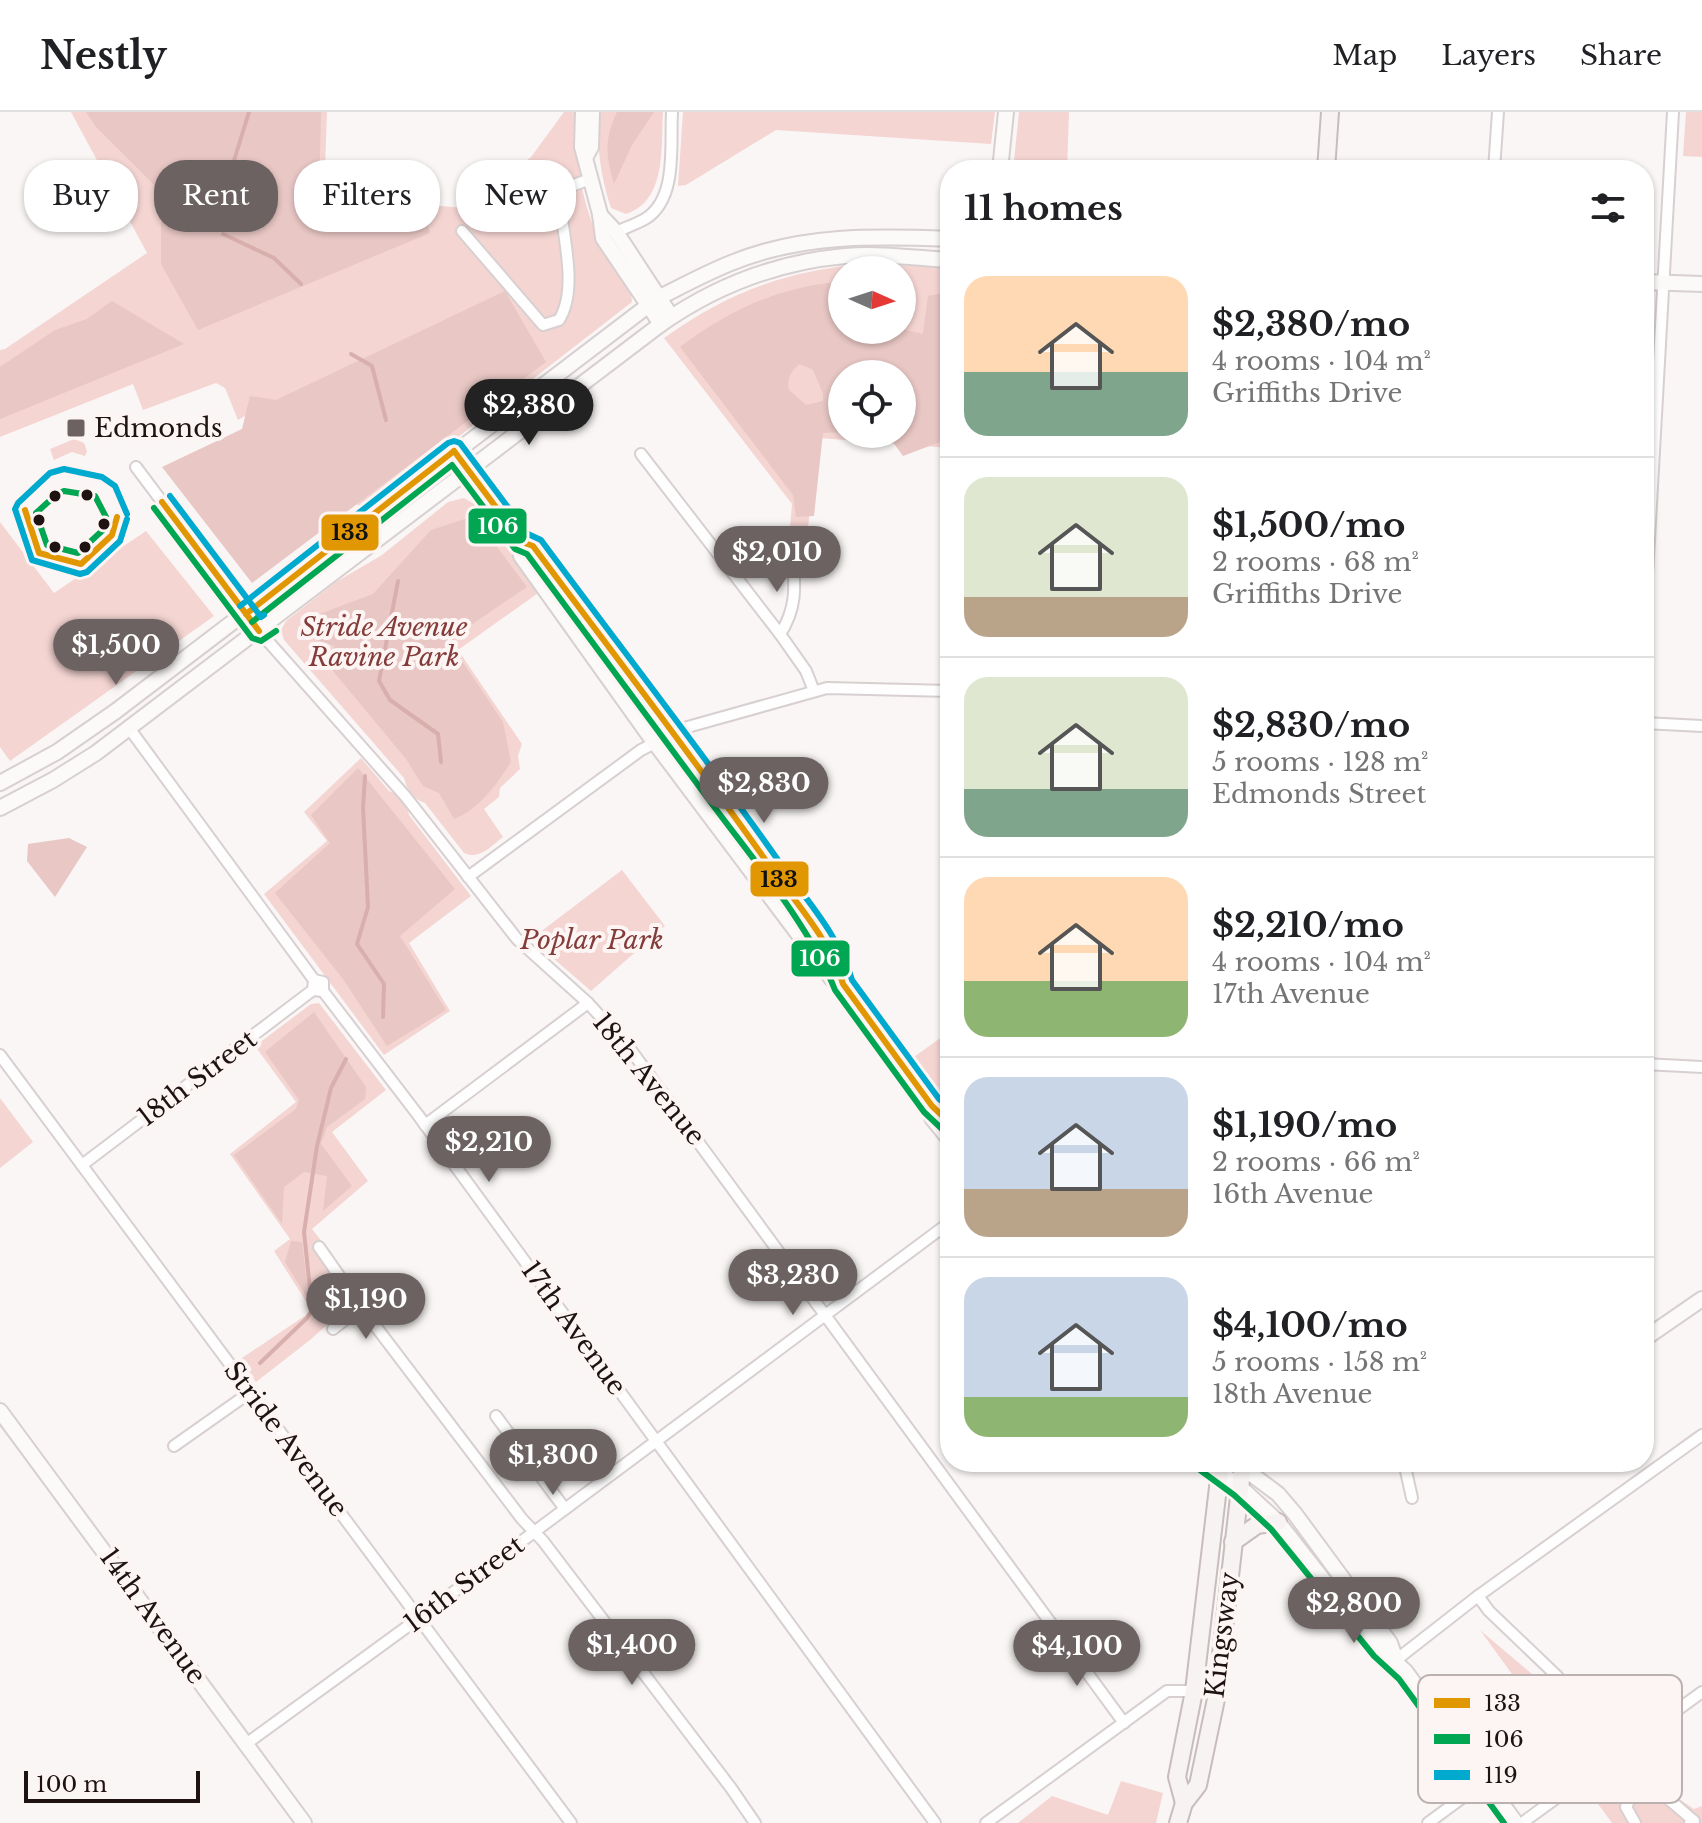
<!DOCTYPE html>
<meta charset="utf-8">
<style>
body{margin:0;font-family:"Libre Baskerville",serif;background:#f6f6f6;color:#202124;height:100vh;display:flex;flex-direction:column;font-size:30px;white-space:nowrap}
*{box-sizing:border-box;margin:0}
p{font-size:26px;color:#757577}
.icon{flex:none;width:44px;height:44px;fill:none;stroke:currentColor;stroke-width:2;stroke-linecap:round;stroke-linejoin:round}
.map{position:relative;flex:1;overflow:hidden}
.details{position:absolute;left:940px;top:48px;width:714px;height:1312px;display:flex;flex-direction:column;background:#fff;border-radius:32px;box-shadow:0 2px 6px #0004}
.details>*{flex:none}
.top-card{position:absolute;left:24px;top:48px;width:760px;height:72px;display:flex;gap:16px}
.needle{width:52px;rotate:93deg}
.tools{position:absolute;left:828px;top:144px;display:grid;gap:16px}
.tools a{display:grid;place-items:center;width:88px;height:88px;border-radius:50%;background:#fff;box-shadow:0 2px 6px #0004;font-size:40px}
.scale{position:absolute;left:24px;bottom:20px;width:176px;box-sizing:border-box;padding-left:8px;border:4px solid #1f1312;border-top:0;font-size:22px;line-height:28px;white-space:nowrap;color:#1f1312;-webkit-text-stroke:6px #fcf5f4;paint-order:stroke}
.price{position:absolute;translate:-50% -68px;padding:0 18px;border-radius:28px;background:#6c6262;color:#fff;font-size:26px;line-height:52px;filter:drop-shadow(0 2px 4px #0008)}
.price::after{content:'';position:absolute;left:50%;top:48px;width:24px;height:18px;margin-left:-12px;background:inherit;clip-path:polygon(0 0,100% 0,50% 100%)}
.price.on{background:#222;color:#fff}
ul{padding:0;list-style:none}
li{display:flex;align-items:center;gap:24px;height:200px;padding:0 24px}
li+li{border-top:2px solid #e0e0e0}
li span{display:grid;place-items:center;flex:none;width:224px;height:160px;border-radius:24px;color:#555}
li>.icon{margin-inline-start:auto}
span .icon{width:96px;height:96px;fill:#fffc;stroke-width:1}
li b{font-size:34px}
h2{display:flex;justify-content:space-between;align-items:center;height:96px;padding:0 24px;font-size:34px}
.chip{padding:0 28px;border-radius:32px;background:#fff;box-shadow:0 2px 6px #0004;font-size:28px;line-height:72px}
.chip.on{background:#6c6262;color:#fff}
header{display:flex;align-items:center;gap:48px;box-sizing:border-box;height:112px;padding:0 40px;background:#fff;border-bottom:2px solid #e0e0e0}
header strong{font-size:38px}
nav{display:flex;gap:44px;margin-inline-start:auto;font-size:28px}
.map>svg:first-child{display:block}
.green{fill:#f4d5d2;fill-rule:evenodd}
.forest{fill:#e8c7c4;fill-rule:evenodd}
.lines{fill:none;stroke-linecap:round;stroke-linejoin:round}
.stream{stroke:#d8afac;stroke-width:4}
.street-casing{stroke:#d8d0d0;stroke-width:14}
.secondary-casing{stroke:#d8d0d0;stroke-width:18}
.primary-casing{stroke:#c7bdbc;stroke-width:20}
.street{stroke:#fefefe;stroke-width:10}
.secondary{stroke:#fcf9f9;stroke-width:14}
.primary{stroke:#f8f3f3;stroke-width:16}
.bus-1-casing{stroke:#fcf5f4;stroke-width:12}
.bus-2-casing{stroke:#fcf5f4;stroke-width:12}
.bus-3-casing{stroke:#fcf5f4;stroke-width:12}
.bus-1{stroke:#e19702;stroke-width:6}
.bus-2{stroke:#00a651;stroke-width:6}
.bus-3{stroke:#00a9ce;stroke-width:6}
.poi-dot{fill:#6c6262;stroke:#fcf5f4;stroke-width:3}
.bus-dot{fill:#1f1312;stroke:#fcf5f4;stroke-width:3}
.labels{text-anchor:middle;stroke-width:8;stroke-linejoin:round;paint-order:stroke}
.poi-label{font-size:26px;fill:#1f1312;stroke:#fcf5f4;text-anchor:start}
.park-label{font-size:26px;font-style:italic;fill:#833c39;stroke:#fcf5f4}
.street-label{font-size:26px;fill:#1f1312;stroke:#fcf5f4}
.key{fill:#fcf5f4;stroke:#bab1b0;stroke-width:2}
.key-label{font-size:22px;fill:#1f1312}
.line-badge{stroke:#fcf5f4;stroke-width:3}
.badge-label{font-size:22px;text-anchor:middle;font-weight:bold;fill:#fff}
.pale-badge-label{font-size:22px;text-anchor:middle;font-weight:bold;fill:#111}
</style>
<header>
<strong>Nestly</strong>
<nav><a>Map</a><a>Layers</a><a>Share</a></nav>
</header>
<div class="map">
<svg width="1702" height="1711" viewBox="0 0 1702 1711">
<rect width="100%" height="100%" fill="#faf6f6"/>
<g class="green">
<path d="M71 0H327L324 85 466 96 531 45 564 0H578C576 41 579 80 595 118 602 137 633 174 632 190L363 399 266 292 238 308 225 276 216 271 143 298 133 272 0 325V238L5 237 147 141Z"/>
<path d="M598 0H663C661 34 667 89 626 102L611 96C600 63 597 34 598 0Z"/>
<path d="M683 0H995L991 32 776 18 686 73 678 74Z"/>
<path d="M1019 0H1069L1067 58H1013Z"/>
<path d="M1686 0H1702V45L1683 44Z"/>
<path d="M860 152 950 155V336L819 326 806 431 789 427 792 392 664 226C727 181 783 160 860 152ZM842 158H902V218H842ZM842 262H902V322H842Z"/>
<path d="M74 327 84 331 87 339 85 344 72 340 54 348 50 337Z"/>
<path d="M464 386 483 397 541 479 458 538 522 632 518 644 520 657 500 676 499 685 484 697 503 725C491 734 480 748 464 741L425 691C414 688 406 676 404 666L284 528 281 518 286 509 336 470 382 443 448 390Z"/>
<path d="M0 410 54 481 146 419 214 504 10 649 0 635Z"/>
<path d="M361 646 389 679C399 682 408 693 409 703L471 784 409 831 450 899 384 943 264 782 327 729 304 700Z"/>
<path d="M622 758 665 814 591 879 531 827Z"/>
<path d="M319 891 386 978 332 1020 368 1069 312 1117 324 1132 315 1139 346 1182 345 1197 310 1228 256 1270 239 1248 312 1199 274 1139 290 1127 230 1042 296 990 255 934 311 892Z"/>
<path d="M950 919V1005L907 950Z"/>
<path d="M0 986 33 1030 0 1056Z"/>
<path d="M1480 1518 1546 1574 1594 1640 1566 1660 1515 1588 1525 1580Z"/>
<path d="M1614 1659 1624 1665 1627 1674 1642 1662 1694 1697 1702 1694V1711H1612L1587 1677 1595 1672 1596 1665 1604 1660Z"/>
<path d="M1121 1669 1163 1681 1156 1711H1018L1052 1684 1108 1703Z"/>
</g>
<g class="forest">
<path d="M86 0H323L321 1 319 86 376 96 424 99 430 121 198 218 161 152V80L96 15Z"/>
<path d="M617 0H654L632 33 614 72C606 43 604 27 617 0Z"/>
<path d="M842 170V218L902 217 923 222 928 184 950 180V331L940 330 903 344 887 322H902V262H842V320L823 321 814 404 796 405 793 383 680 235C727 199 783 173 842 170ZM800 252 813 258 823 282V289L806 293 789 278C786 268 791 258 800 252Z"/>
<path d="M505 179 546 250 252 471 162 355 242 317 250 284 276 288Z"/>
<path d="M112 189 184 232 0 307V255L55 218 87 207Z"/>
<path d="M474 404 527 475 453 525 460 546 503 610 511 650C496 673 480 697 454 707L439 681 423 674 406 647 328 553 334 534 302 523 306 507 373 482 431 418Z"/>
<path d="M358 656 455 777 400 824 446 898 387 934 343 867 275 781 330 731 311 703Z"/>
<path d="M69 726 87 735 55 785 27 749 28 732Z"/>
<path d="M314 900 366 975 365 987 327 1015 321 1032 352 1074 323 1099 327 1064 304 1060 284 1075 282 1112 234 1043 296 997 299 988 265 940Z"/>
<path d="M291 1129 302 1130 309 1189 285 1150Z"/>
</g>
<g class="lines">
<g class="stream">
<path d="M227 97 224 81 249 0"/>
<path d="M223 122 274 146 301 172"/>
<path d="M351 242 372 254 386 308"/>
<path d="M398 469 379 569 390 588 438 622 441 650"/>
<path d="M365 664 363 696 368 795 357 832 384 872 383 905"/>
<path d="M260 1251 307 1206 316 1191 310 1177 304 1120 317 1034 331 976 346 947"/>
</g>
<defs>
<g id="street">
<path d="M1494 58 1498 0"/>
<path d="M462 119 543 213 559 208C579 177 562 120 559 84L566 76 590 67"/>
<path d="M616 120C625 116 636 112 645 107 678 87 670 33 672 0"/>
<path d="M641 342 780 522 806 559 814 579"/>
<path d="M136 355 259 519 406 685 517 827 588 891 630 937 1124 1611"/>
<path d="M1644 517 1673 0"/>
<path d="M780 522C796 498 796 475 792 447"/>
<path d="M1644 611 1702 614"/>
<path d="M129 616 314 868"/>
<path d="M468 765 641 638 684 616 827 576 950 579"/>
<path d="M323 879 418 1003 935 1711"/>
<path d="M0 943 571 1711"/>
<path d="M1644 952 1702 955"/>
<path d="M425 1013 588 891"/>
<path d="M82 1053 305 884 313 878 323 879V870L314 868 313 878"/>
<path d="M319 1135 361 1195 522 1407 543 1429 731 1676 755 1711"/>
<path d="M333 1217 361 1195"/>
<path d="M496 1304 565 1397"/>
<path d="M174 1334 252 1279"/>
<path d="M1404 1350 1412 1386"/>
<path d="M1478 1484 1489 1499 1557 1564 1637 1672C1658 1674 1678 1696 1694 1709L1690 1711"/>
<path d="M1396 1548 1478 1484 1702 1323"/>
<path d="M246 1632 404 1517 950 1110"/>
<path d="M986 1711 1167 1579H1194"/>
<path d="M1428 1711 1485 1669"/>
<path d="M1522 1711 1702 1580"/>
<path d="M1635 1711 1626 1695 1637 1672"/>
</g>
<g id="secondary">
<path d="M583 0 582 35 600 102 603 126 661 212"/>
<path d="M586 44 591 35 592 0"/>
<path d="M1000 58 1006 0"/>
<path d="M600 103 616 120 671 204"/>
<path d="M1644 170 1702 172"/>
<path d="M454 339 522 430 533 434 751 727 821 827 839 858 843 872 932 994 940 999 950 1011"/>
<path d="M522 430 521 444 646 619 832 867 843 872"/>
<path d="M0 671 57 640 116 599 658 186C682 174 706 161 731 151 801 122 876 124 950 127"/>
<path d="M0 696 53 668 96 641 661 212C717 173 777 150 845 144 879 141 916 146 950 148"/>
<path d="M932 994V1006L950 1028"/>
<path d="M1644 1227 1702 1187"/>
<path d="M0 1299 304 1711"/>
<path d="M1206 1350 1240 1375 1278 1410 1332 1479 1382 1538 1406 1560 1516 1711"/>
<path d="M1235 1350 1278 1382 1295 1402 1390 1531 1396 1548"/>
</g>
<g id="primary">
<path d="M1326 58 1330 0"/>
<path d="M1233 1430 1257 1413 1278 1410"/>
<path d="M1184 1691 1177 1665 1194 1579 1221 1350"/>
<path d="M1178 1711 1184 1691 1198 1673 1216 1587 1243 1350"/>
</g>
</defs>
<use href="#street" class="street-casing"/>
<use href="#secondary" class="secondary-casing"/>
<use href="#primary" class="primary-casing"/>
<use href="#street" class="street"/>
<use href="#secondary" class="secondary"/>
<use href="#primary" class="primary"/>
<defs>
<g id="bus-1">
<path d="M454 339 522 430 533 434C612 540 693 645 769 753 795 790 831 829 843 872L932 994 950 1011"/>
<path d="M162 390 259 519"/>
<path d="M25 398 39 441 81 452 112 423 117 405"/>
<path d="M246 502 454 339"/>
</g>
<g id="bus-2">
<path d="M64 379 95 384 106 405 103 418 78 441 47 433 36 401 57 382Z"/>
<path d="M154 396 252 526 261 529 276 519"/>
<path d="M252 510 452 353 515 437 527 442C590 527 652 611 715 696 756 751 810 815 835 878L924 1000 942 1017"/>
<path d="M1200 1358 1234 1383 1271 1417 1374 1544 1399 1567 1504 1711"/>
</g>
<g id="bus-3">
<path d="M170 384 261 505 264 503"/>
<path d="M127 402 115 374 102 365 64 357 50 361 18 391 15 397 32 448 80 462 87 460 120 429 127 407"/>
<path d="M240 494 448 331 454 329 460 331 528 422 541 428C620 535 702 640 778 748 804 785 840 824 852 868L939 987 950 995"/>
</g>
</defs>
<use href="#bus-1" class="bus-1-casing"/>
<use href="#bus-2" class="bus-2-casing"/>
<use href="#bus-3" class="bus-3-casing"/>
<use href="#bus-1" class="bus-1"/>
<use href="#bus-2" class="bus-2"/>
<use href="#bus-3" class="bus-3"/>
</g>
<rect class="poi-dot" x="66" y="306" width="20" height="20" rx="4"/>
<g class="bus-dot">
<circle cx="87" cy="383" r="7"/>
<circle cx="55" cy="384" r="7"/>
<circle cx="39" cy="408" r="7"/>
<circle cx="104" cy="412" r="7"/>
<circle cx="55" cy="435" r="7"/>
<circle cx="85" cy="435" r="7"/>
</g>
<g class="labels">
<g class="poi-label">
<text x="94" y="325">Edmonds</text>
</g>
<g class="park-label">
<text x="384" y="524">Stride Avenue<tspan x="384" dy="30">Ravine Park</tspan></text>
<text x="592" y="837">Poplar Park</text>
</g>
<g class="street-label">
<text transform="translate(197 966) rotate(-37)" y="9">18th Street</text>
<text transform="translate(649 967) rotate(51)" y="9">18th Avenue</text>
<text transform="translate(574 1216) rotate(54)" y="9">17th Avenue</text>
<text transform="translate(286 1327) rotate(53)" y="9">Stride Avenue</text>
<text transform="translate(464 1472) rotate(-37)" y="9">16th Street</text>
<text transform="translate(153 1504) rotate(54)" y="9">14th Avenue</text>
<text transform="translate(1222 1523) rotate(-83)" y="9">Kingsway</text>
</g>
</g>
<rect x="1418" y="1563" width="264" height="128" rx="12" class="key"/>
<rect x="1434" y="1586" width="36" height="10" fill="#e19702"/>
<rect x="1434" y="1622" width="36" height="10" fill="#00a651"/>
<rect x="1434" y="1658" width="36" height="10" fill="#00a9ce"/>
<g class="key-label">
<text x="1484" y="1599">133</text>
<text x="1484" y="1635">106</text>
<text x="1484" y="1671">119</text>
</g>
<g class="line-badge">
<rect x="467" y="395" width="61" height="38" rx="8" fill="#00a651"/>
<rect x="320" y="401" width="60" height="39" rx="8" fill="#e19702"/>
<rect x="749" y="748" width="61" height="38" rx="8" fill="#e19702"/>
<rect x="790" y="827" width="61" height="39" rx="8" fill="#00a651"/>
</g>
<g class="badge-label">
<text x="498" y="422">106</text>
<text x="820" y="854">106</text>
</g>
<g class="pale-badge-label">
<text x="350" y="428">133</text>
<text x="779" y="775">133</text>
</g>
</svg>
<div class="tools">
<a><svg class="needle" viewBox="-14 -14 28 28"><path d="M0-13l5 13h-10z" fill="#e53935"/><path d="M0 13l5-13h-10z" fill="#757577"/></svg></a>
<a><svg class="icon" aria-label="locate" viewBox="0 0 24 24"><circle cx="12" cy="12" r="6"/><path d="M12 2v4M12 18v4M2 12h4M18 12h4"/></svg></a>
</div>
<div class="scale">100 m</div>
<b class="price on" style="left:529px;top:335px">$2,380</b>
<b class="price" style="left:777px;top:482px">$2,010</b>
<b class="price" style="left:116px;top:575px">$1,500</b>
<b class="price" style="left:764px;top:713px">$2,830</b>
<b class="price" style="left:489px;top:1072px">$2,210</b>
<b class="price" style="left:793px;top:1205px">$3,230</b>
<b class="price" style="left:366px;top:1229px">$1,190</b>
<b class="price" style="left:553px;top:1385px">$1,300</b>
<b class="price" style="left:1354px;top:1533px">$2,800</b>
<b class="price" style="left:632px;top:1575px">$1,400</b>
<b class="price" style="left:1077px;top:1576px">$4,100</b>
<div class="top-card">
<a class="chip">Buy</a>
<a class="chip on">Rent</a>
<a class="chip">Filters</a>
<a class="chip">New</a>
</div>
<section class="details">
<h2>11 homes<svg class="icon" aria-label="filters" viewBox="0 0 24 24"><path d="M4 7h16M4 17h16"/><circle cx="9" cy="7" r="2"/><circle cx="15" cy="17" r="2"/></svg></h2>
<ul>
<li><span style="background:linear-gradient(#ffd9b3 60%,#7fa58c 0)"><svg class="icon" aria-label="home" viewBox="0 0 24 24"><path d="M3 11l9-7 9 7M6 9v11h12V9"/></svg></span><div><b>$2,380/mo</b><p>4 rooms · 104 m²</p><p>Griffiths Drive</p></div></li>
<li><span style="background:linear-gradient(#dfe7d0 75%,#b9a48a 0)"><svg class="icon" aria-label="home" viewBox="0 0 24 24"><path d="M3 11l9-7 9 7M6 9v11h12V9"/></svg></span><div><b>$1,500/mo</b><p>2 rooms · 68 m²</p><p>Griffiths Drive</p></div></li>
<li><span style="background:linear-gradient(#dfe7d0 70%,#7fa58c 0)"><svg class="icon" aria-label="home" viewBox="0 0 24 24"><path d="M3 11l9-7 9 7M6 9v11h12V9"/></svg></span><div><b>$2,830/mo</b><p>5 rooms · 128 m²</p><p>Edmonds Street</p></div></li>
<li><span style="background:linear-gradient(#ffd9b3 65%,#8fb573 0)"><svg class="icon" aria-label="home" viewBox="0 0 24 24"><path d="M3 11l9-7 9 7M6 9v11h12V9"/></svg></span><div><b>$2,210/mo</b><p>4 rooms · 104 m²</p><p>17th Avenue</p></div></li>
<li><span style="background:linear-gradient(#c9d6e8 70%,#b9a48a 0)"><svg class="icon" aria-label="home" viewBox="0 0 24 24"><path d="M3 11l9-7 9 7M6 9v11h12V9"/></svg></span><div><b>$1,190/mo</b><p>2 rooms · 66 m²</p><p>16th Avenue</p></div></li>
<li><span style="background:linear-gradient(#c9d6e8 75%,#8fb573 0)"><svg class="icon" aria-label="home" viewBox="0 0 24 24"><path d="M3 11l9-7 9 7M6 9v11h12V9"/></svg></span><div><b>$4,100/mo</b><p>5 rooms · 158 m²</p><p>18th Avenue</p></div></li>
</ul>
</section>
</div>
